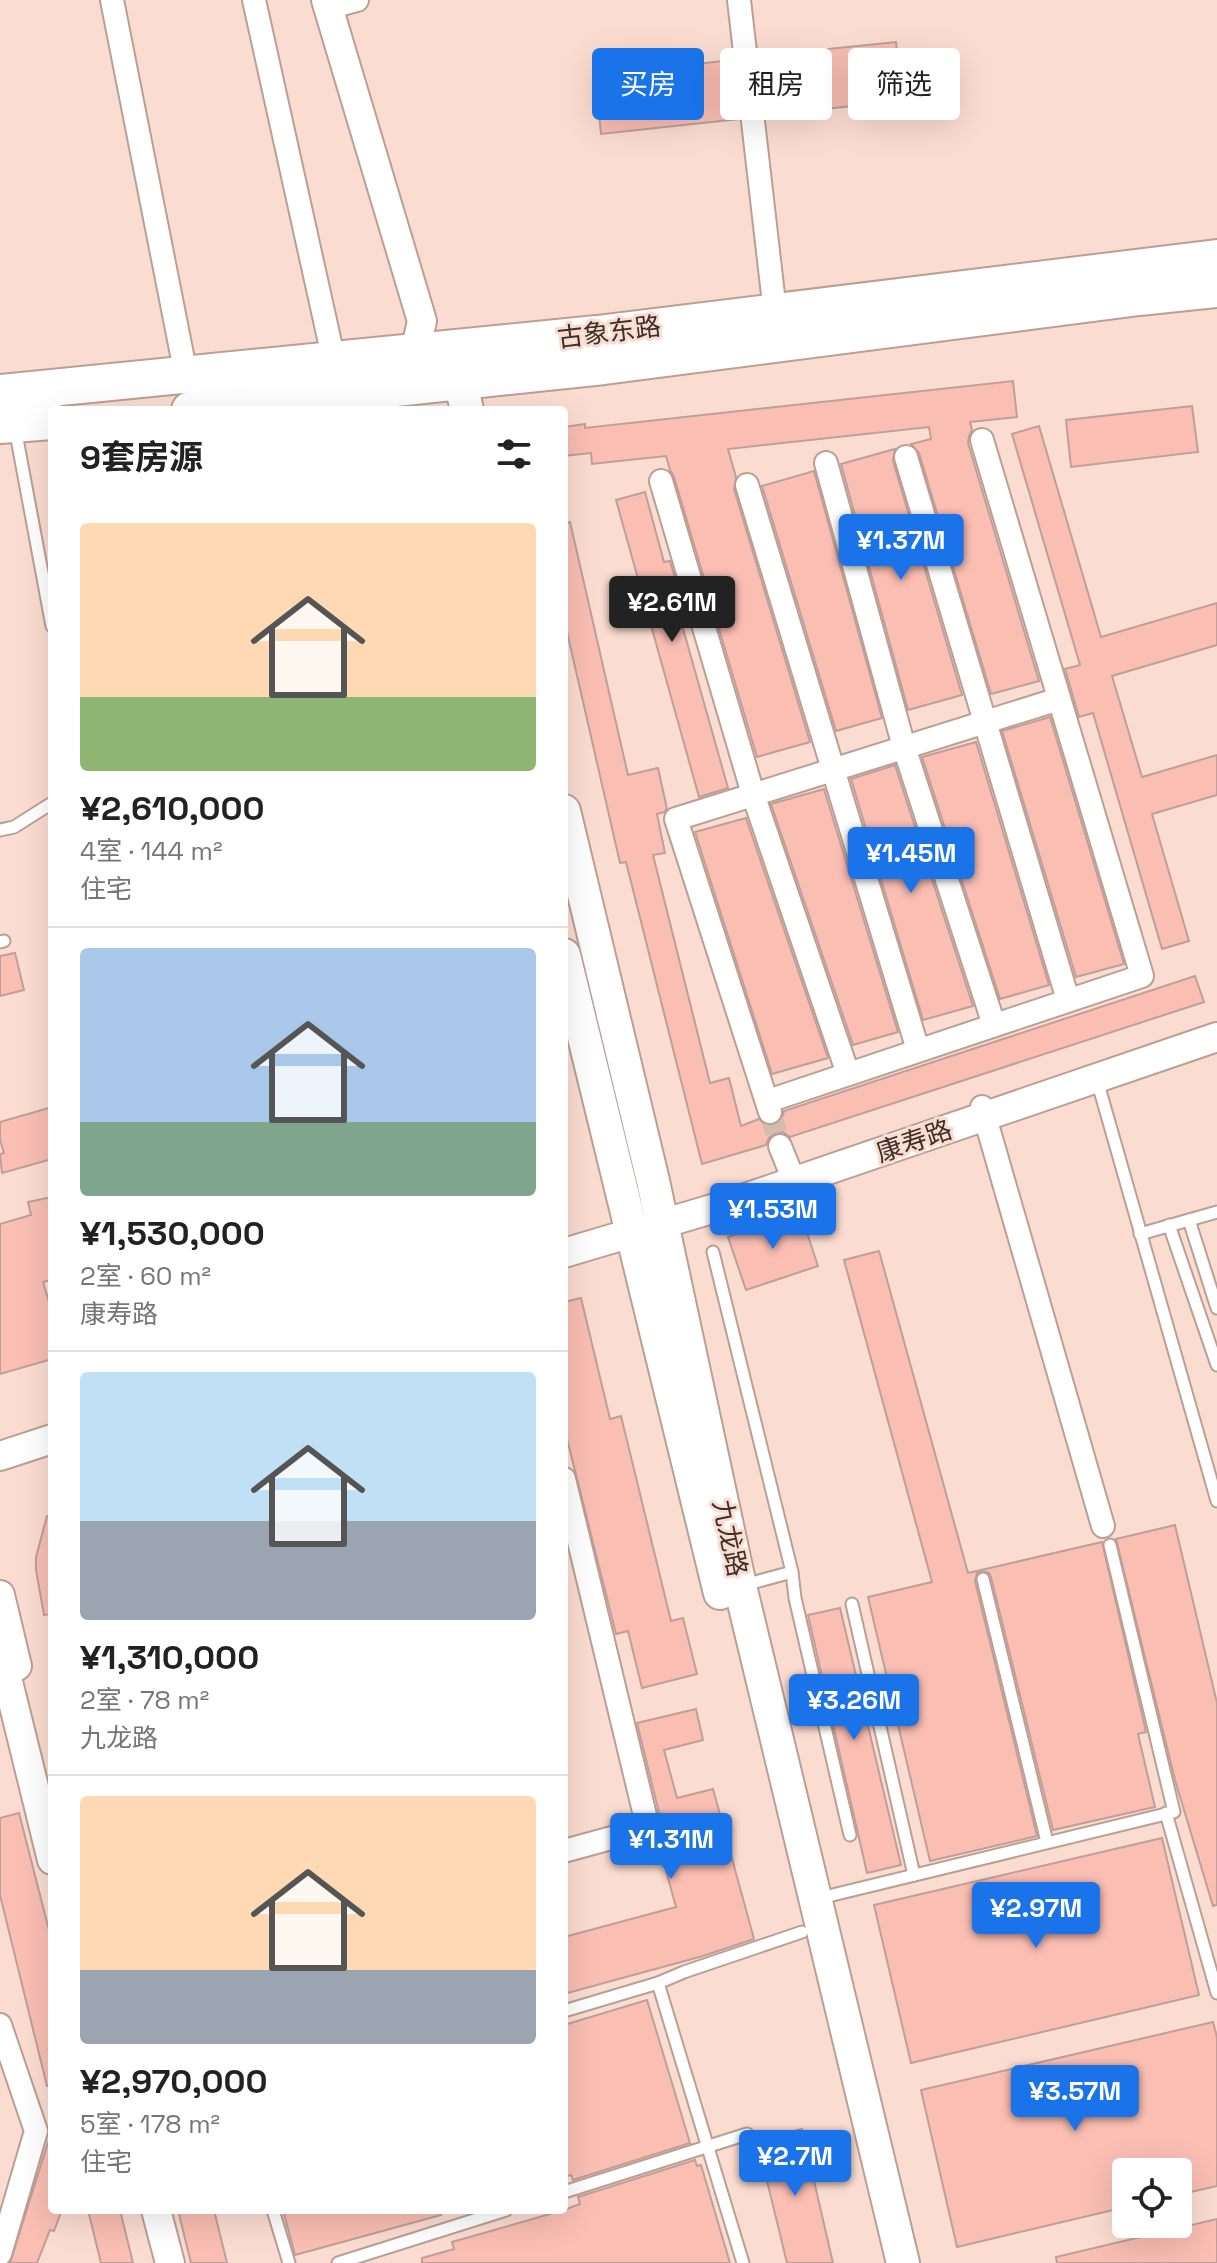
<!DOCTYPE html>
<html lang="zh">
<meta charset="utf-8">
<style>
body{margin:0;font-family:"Space Grotesk","Noto Sans SC",sans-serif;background:#f6f6f6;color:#222;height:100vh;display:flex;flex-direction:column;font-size:30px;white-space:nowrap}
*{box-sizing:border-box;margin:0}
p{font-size:26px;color:#767676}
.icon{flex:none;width:44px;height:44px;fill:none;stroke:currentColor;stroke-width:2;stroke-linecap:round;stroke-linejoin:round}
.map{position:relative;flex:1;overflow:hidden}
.drawer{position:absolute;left:48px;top:406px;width:520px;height:1808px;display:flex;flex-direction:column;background:#fff;border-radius:8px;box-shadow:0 8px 32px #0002}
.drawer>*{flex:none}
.hud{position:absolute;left:592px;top:48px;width:504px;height:72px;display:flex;gap:16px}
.controls{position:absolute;left:1112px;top:2158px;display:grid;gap:16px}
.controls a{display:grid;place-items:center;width:80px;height:80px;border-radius:8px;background:#fff;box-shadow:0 8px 32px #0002;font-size:40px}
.price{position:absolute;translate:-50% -68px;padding:0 18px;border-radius:8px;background:#1a73e8;color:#fff;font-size:26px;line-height:52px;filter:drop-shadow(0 2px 4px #0008)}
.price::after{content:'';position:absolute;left:50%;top:48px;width:24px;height:18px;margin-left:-12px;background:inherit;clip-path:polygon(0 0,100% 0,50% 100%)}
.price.current{background:#222;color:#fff}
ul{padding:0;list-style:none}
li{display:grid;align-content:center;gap:16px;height:424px;padding:0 32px}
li+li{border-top:2px solid #e0e0e0}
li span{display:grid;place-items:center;height:248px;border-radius:8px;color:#555}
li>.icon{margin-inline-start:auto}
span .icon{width:144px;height:144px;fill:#fffc;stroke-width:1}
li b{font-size:34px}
h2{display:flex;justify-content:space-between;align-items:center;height:96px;padding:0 32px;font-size:34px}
.chip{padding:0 28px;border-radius:8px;background:#fff;box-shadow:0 8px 32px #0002;font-size:28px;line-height:72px}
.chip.current{background:#1a73e8;color:#fff}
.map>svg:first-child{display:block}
.building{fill:#fabeb3;stroke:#be9f99;stroke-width:2}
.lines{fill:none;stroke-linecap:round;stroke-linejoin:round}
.minor-tunnel{stroke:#d5baaf;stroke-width:22;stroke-dasharray:22 11;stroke-linecap:butt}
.service-casing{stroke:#bc9f94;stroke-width:15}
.minor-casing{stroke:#bc9f94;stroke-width:26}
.tertiary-casing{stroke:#bc9f94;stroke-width:32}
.secondary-casing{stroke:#bc9f94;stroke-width:36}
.primary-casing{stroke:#bc9f94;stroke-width:40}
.service{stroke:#fff;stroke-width:11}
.minor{stroke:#fff;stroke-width:22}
.tertiary{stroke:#fff;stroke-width:28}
.secondary{stroke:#fff;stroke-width:32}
.primary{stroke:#fff;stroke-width:36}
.labels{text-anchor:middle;stroke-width:6;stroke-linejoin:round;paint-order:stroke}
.street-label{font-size:26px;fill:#3b302b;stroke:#fbdcd0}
</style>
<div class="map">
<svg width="1217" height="2263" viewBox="0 0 1217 2263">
<rect width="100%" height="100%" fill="#fbdcd0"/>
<g class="building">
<path d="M896 42 902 101 766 115 760 56Z"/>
<path d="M732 60 739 119 601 134 595 75Z"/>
<path d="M1013 381 1017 417 970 422 972 430 969 436 968 443 1039 681 991 694 919 453 911 444 931 439 929 427 728 449 736 477 734 489 810 742 757 757 674 477 670 470 666 456 592 464 591 453 564 456V427L585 424V428Z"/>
<path d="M1192 406 1198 452 1071 467 1066 420Z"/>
<path d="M1039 426 1101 637 1217 603V645L1112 676 1142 777 1217 755V795L1152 814 1189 941 1162 949 1093 713 1079 717 1065 669 1080 665 1012 434Z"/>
<path d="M895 449 893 461 962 695 908 710 841 464Z"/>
<path d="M814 471 882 718 836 731 762 486Z"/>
<path d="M645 492 664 562 670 561 677 585 671 586 728 788 699 797 616 500Z"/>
<path d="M570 522 628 775 658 768 667 809 664 812 657 814 665 853 653 855 710 1083 729 1078 741 1126 759 1119 766 1125H775L781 1121 784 1111 1195 976 1204 1002 790 1137 783 1132 776 1133 769 1138 766 1145 702 1164 626 862 620 863 564 619V523Z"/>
<path d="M1050 717 1124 964 1076 977 1002 731Z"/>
<path d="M976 742 1049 985 1000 999 922 757Z"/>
<path d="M895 765 973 1006 923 1020 851 779Z"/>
<path d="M824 789 898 1032 853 1045 771 804Z"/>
<path d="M746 818 828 1058 772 1074 695 832Z"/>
<path d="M15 953 24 990 0 996V956Z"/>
<path d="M52 1107V1159L2 1173 0 1154 4 1153 0 1140V1122Z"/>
<path d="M52 1197V1280L43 1282 52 1312V1359L0 1374V1224L31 1215 28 1202Z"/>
<path d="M800 1212 818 1266 746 1290 728 1237Z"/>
<path d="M879 1251 968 1573 1102 1542 1146 1732 1138 1734 1155 1807 1053 1830 991 1577 989 1573 982 1571 977 1573 975 1581 1037 1836 930 1861 868 1597 932 1582 844 1260Z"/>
<path d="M581 1298 610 1419 621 1416 671 1621 683 1618 697 1674 642 1688 628 1631 616 1634 564 1427V1302Z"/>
<path d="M47 1516H52V1614L44 1615 36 1570V1557Z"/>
<path d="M1175 1525 1217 1703V1905L1213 1906 1175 1780 1116 1539Z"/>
<path d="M840 1608 901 1865 867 1873 808 1615Z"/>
<path d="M696 1709 703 1740 664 1750 677 1798 713 1789 754 1939 703 1956 564 1994V1937L676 1907 657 1838 661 1833 662 1825 637 1723Z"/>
<path d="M19 1813 52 1942V2086H47L0 1895V1818Z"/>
<path d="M1162 1838 1199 1995 911 2063 874 1905Z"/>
<path d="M647 2000 690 2143 573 2180 571 2175 564 2177V2025Z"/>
<path d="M1213 2022 1217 2037V2186L1178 2195V2172H1126V2207L957 2247 921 2090Z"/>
<path d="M802 2129 833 2263H787L757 2140Z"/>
<path d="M51 2133 52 2210H62L54 2231 50 2230 37 2263H10Z"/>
<path d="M695 2160 697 2166 701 2165 730 2263H422V2258L454 2249 452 2242 564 2210 580 2204 578 2197Z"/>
<path d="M88 2210H120L133 2263H101Z"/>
<path d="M178 2210H214L227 2263H191Z"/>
<path d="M283 2210H440L441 2215 295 2255Z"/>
<path d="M1217 2219V2263H1057L1056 2257Z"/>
</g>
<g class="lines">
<path class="minor-tunnel" d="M770 1112 780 1146"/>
<defs>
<g id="service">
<path d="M15 428 52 626"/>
<path d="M0 830 14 827 52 803"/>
<path d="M0 942 4 941"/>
<path d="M1097 1080 1217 1501"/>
<path d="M1189 1220 1217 1308"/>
<path d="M1169 1225 1217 1365"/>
<path d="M1140 1234 1217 1212"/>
<path d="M713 1252 792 1572 744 1585"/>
<path d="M792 1572 795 1598 850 1835"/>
<path d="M983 1579 1047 1842"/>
<path d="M852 1604 914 1875"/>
<path d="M1166 1813 1217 1993"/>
<path d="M816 1899 1174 1812 1110 1545"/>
<path d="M658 1983 684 1972 802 1932"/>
<path d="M564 2011 658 1983 743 2263"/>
<path d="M564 2192 747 2134"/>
<path d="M273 2210 289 2263"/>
<path d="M338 2263 506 2210"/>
</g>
<g id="minor">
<path d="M112 0 186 375"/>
<path d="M254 0 334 361"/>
<path d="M739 0 775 312"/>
<path d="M328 8 357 0"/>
<path d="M906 457 1068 1000"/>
<path d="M826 463 904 747 994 1025"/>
<path d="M661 481 753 794 848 1074"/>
<path d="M747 485 918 1050"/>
<path d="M768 1101 1142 976 982 440"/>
<path d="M982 1107 1103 1526"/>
<path d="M770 1112 676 819 1059 699"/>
<path d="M780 1146 794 1181"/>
<path d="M564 1479 648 1828 564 1851"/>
<path d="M0 2025 36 2131 0 2254"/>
</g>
<g id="tertiary">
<path d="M326 0 422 321 415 352"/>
<path d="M564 1253 722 1206 1217 1037"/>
<path d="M0 1456 52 1439"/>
<path d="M0 1595 17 1666"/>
<path d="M0 1649 52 1860"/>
<path d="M156 2210 170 2263"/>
</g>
<g id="secondary">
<path d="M455 359 467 410"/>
<path d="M564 811 653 1181 740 1586 903 2263"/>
<path d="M564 955 720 1593"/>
</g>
<g id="primary">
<path d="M0 393 597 334 1217 258"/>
<path d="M190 410 604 366 1139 297 1217 289"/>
<path d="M0 425 52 421"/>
</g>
</defs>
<use href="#service" class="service-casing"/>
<use href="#minor" class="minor-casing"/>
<use href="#tertiary" class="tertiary-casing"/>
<use href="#secondary" class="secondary-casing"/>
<use href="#primary" class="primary-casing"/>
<use href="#service" class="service"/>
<use href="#minor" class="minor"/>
<use href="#tertiary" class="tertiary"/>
<use href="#secondary" class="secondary"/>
<use href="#primary" class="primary"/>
</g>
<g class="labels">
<g class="street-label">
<text transform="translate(609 332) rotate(-7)" y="9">古象东路</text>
<text transform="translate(914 1141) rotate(-19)" y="9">康寿路</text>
<text transform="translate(730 1538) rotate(78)" y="9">九龙路</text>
</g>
</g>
</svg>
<div class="controls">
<a><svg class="icon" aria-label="locate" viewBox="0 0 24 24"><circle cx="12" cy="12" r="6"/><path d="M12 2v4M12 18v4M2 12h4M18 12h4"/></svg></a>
</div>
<b class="price" style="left:901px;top:582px">¥1.37M</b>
<b class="price current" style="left:672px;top:644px">¥2.61M</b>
<b class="price" style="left:911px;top:895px">¥1.45M</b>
<b class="price" style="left:773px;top:1251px">¥1.53M</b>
<b class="price" style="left:854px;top:1742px">¥3.26M</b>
<b class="price" style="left:671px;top:1881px">¥1.31M</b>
<b class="price" style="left:1036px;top:1950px">¥2.97M</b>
<b class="price" style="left:1075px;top:2133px">¥3.57M</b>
<b class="price" style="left:795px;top:2198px">¥2.7M</b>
<div class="hud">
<a class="chip current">买房</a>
<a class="chip">租房</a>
<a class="chip">筛选</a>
</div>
<section class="drawer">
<h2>9套房源<svg class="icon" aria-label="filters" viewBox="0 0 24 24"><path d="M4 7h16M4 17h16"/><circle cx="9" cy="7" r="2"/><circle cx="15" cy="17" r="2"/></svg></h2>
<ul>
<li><span style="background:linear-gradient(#ffd9b3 70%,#8fb573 0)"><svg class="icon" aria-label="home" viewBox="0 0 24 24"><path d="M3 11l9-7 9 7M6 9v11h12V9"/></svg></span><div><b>¥2,610,000</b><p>4室 · 144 m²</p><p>住宅</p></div></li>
<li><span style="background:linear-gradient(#a9c7e8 70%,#7fa58c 0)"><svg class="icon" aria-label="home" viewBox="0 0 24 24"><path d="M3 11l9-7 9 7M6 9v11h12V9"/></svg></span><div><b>¥1,530,000</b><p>2室 · 60 m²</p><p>康寿路</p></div></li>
<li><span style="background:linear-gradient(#bfe0f5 60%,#9aa5b1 0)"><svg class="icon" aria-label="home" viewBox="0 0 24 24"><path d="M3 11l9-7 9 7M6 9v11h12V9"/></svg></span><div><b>¥1,310,000</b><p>2室 · 78 m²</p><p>九龙路</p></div></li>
<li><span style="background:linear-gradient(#ffd9b3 70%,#9aa5b1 0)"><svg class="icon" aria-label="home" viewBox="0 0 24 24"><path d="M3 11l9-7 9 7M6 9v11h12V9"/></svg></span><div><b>¥2,970,000</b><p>5室 · 178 m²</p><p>住宅</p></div></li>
</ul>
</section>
</div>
